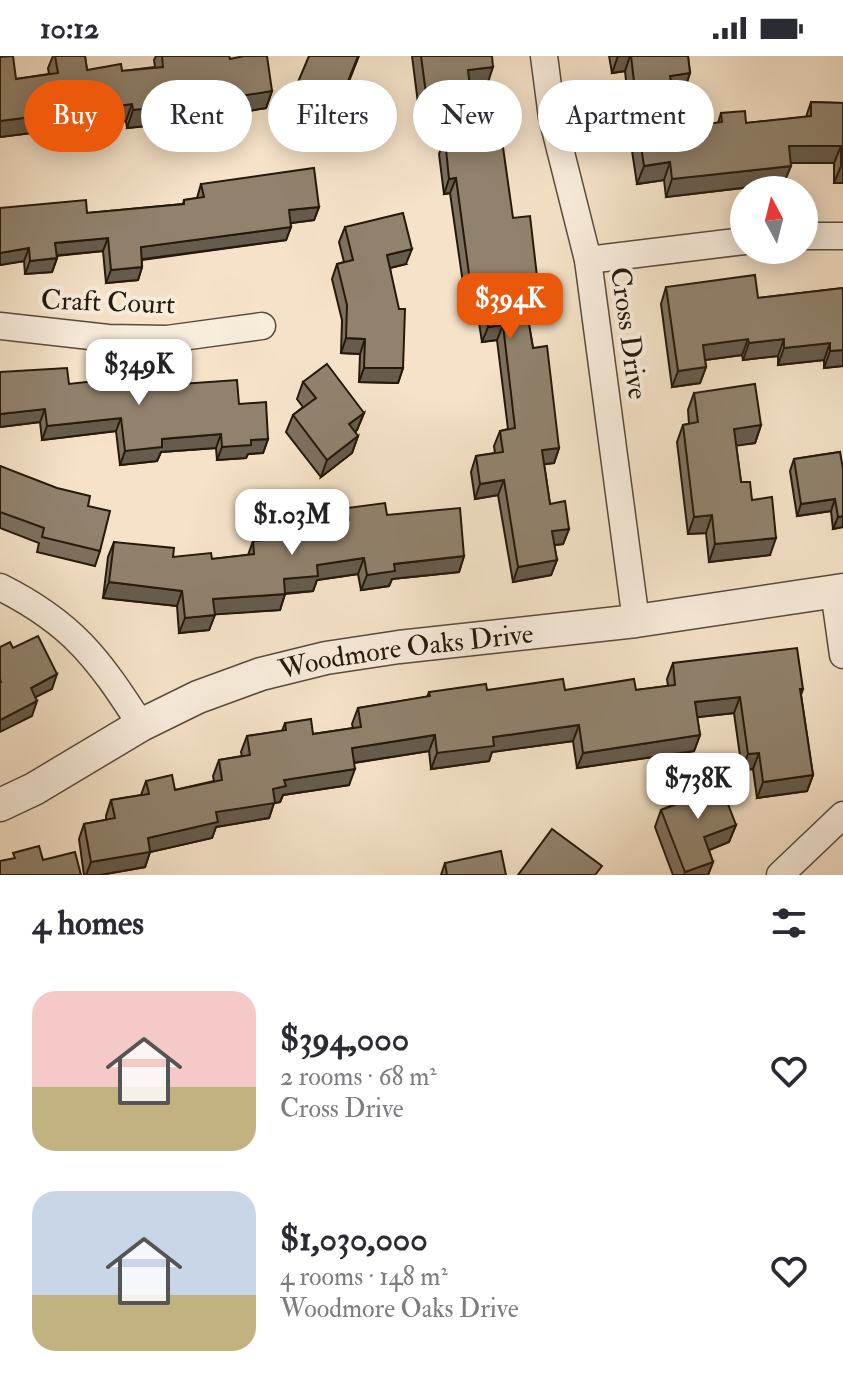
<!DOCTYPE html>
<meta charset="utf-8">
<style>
body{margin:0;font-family:"IM FELL Double Pica",serif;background:#f2f2f3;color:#2b2b33;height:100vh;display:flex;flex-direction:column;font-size:30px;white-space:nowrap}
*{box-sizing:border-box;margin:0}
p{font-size:26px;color:#7c7c81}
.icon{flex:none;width:44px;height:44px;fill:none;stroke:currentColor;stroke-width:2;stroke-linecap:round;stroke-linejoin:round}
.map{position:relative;height:819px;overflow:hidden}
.side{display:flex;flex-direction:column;background:#fff;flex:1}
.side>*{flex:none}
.guide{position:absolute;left:24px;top:24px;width:796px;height:72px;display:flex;gap:16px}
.needle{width:52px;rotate:353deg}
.tools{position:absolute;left:730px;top:120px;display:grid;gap:16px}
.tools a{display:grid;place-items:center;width:88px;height:88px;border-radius:50%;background:#fff;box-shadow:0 4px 20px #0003;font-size:40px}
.price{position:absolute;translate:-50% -68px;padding:0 18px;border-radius:16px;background:#fff;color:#222;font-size:26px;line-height:52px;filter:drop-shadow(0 2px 4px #0008)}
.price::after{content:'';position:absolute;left:50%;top:48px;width:24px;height:18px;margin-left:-12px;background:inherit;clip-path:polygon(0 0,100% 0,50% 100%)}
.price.current{background:#ea580c;color:#fff}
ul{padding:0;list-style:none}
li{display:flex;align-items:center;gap:24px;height:200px;padding:0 32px}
li span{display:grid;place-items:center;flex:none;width:224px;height:160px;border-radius:24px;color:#555}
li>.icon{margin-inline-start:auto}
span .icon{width:96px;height:96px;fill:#fffc;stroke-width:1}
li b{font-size:34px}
h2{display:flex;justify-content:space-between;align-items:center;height:96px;padding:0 32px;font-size:34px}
.tag{padding:0 28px;border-radius:36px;background:#fff;box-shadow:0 4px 20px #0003;font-size:28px;line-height:72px}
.tag.current{background:#ea580c;color:#fff}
.status{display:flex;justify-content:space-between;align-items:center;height:56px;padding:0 40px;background:#fff;direction:ltr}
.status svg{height:22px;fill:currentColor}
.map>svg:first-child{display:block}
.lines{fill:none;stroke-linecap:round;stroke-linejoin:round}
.minor-casing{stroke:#594b3a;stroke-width:29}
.tertiary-casing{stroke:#594b3a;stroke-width:35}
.minor{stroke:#f8ecdb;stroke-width:26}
.tertiary{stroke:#f8ecdb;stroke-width:32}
.wall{fill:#7d705e;stroke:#25190a;stroke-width:2}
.shaded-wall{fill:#665b4c;stroke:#25190a;stroke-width:2}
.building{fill:#91826d;stroke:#25190a;stroke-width:2}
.labels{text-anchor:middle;stroke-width:8;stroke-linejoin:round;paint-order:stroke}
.street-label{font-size:28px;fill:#25190a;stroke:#f8ecdb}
</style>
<div class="status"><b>10:12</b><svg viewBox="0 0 49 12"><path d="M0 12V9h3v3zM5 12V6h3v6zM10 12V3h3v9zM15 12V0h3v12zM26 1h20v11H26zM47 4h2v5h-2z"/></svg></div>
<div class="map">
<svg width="843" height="819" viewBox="0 0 843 819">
<rect width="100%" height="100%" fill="#f5e2c8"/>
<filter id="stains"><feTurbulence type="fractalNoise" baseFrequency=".0025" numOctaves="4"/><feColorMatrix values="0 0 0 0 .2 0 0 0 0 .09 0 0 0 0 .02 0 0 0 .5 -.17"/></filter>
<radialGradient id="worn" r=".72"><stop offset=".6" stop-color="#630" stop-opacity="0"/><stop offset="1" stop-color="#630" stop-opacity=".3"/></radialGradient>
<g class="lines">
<defs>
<g id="minor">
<path d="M544 0 552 61 588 204 636 565"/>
<path d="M804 180H843"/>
<path d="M588 204 744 185"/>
<path d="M0 270 108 282 167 283 262 270"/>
<path d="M0 531C72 567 98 602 141 669"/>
<path d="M834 535 843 599"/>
<path d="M780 819 843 759"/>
</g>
<g id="tertiary">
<path id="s1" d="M0 749 34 733 141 669 198 641 261 618 326 602 399 591 636 565 843 534"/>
</g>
</defs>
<use href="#minor" class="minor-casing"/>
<use href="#tertiary" class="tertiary-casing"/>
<use href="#minor" class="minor"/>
<use href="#tertiary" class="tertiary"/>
</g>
<g class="wall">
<path d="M53 0H85L87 14 122 15 155 11 154 4 156 0H229L230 3 272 35 266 52 185 66 127 72 126 65 0 81V1L16 23 49 18 48 12Z"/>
<path d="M359 0 335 61 292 43 298 26Z"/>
<path d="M412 0H492L487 29 470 31 465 57 420 63Z"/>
<path d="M609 0H688L690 17 684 35 673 36 678 72 718 67 721 57 746 67 806 61 811 46 843 47V127H834V107H790L784 127 666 141 664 124 637 128 628 68 630 64 625 15 612 17Z"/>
<path d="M445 83 513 162 533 244 525 246 533 292 559 392 554 407 544 408 550 448 569 473 563 488 554 489 557 504 551 519 513 526 498 439 475 443 471 416 476 400 495 397 494 390 500 375 508 373 497 284 482 286 477 254 467 255 450 137 444 138 439 98Z"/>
<path d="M201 128 319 151 314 164 290 167 291 171 286 184 142 204V211L138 224 106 227 103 195 56 200 57 202 52 216 25 218 24 205 0 209V152L87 157 183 148 184 144 197 142Z"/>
<path d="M345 171 406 208 390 212 403 312 398 327 359 326 360 298 341 297 342 264 332 223 337 208 344 206 339 186Z"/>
<path d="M666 231 758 242 843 232V310L824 312V304L778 309V300L743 304 742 299 705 304 706 311 700 327 672 331 661 248Z"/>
<path d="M152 319 239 348 268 383 263 397 248 398 246 402 217 404 216 392 161 396 157 405 120 409 116 375 42 384 40 366 0 371 69 328 105 333 148 329Z"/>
<path d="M303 326 364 357 357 374 355 376 358 380 352 397 321 421 286 376 293 359 303 351 297 343Z"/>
<path d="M694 337 761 369 755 387 736 389 741 426 752 444 770 499 709 506 706 477 688 478 677 386 683 369 689 368 688 354Z"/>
<path d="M840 396 843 471 833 473 831 455 797 460 790 415 794 403Z"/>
<path d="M0 410 88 450 100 495 95 510 37 496 39 487 0 472Z"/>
<path d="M347 452 387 459 464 500 459 516 392 523 389 530 361 534 358 518 317 524 313 535 285 538 280 554 215 558 209 574 179 577 177 550 103 542 108 501 114 486 173 501 212 503 248 499 253 485 321 480 326 468 343 465Z"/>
<path d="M673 607 803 633 801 639 813 719 807 735 757 742 753 713 742 714 734 657 697 661 700 679 694 695 577 712 573 685 492 696 489 705 431 713 429 695 354 707 349 729 283 739 280 746 274 747 269 762 216 771 212 782 150 796 145 811 100 819H84L79 783 84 768 106 764V760L111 744 141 739 146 725 175 734 214 725 213 720 219 704 242 700 241 696 247 680 282 675 285 667 313 678 353 672 352 668 358 652 427 641 429 636 487 634H636L668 630 667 623Z"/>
<path d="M681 733 736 769 729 786 709 794 713 806 708 819H673L655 771 661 754 675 748Z"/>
<path d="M445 807 506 819H441Z"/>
</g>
<g class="shaded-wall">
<path d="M618 0H630L625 15 612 17Z"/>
<path d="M493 11 487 29 462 32 468 14Z"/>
<path d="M690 17 684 35 664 37 670 20Z"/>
<path d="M272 35 266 52 185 66 127 72 133 54Z"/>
<path d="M471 39 465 57 420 63 427 45Z"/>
<path d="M132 48 126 65 0 81V65Z"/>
<path d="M789 90H841L834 107H782Z"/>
<path d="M670 106 664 124 637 128 644 110Z"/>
<path d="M791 110 784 127 666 141 672 123Z"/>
<path d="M841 110H843V127H834Z"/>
<path d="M456 122 450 137 444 138 449 123Z"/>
<path d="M319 151 314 164 284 168 289 154Z"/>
<path d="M291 171 286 184 136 204 141 191Z"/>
<path d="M108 182 103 195 50 200 55 187Z"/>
<path d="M29 192 24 205 0 209V197Z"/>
<path d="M412 193 406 208 382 214 387 199Z"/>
<path d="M57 202 52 216 25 218 30 205Z"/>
<path d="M142 211 138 224 106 227 111 214Z"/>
<path d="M538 229 533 244 517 247 523 232Z"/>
<path d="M482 239 477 254 467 255 472 240Z"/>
<path d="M503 269 497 284 482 286 488 271Z"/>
<path d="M346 282 365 283 360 298 341 297Z"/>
<path d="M748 283 742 299 697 305 703 289Z"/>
<path d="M784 283 778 300 743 304 749 287Z"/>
<path d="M830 287 824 304 778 309 784 292Z"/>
<path d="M843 294V310L824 312 830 295Z"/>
<path d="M706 311 700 327 672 331 678 315Z"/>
<path d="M364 312H403L398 327 359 326Z"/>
<path d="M45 353 40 366 0 371V358Z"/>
<path d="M364 357 357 374 343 385 349 368Z"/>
<path d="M121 362 116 375 42 384 47 370Z"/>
<path d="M761 369 755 387 727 391 734 373Z"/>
<path d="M221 378 216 392 161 396 157 405 120 409 125 395 162 383Z"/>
<path d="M358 380 352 397 321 421 327 404Z"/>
<path d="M268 383 263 397 248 398 246 402 217 404 222 391 251 384Z"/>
<path d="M559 392 554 407 537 409 542 394Z"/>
<path d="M504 424 498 439 475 443 480 428Z"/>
<path d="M835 443 831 455 797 460 801 448Z"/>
<path d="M712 459 706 477 688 478 694 461Z"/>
<path d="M843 460V471L833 473 838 461Z"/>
<path d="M569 473 563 488 547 490 552 475Z"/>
<path d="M776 482 770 499 709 506 715 488Z"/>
<path d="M464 500 459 516 392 523 389 530 361 534 367 519 394 508Z"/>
<path d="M364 502 358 518 317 524 313 535 278 538 284 523 317 509Z"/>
<path d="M557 504 551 519 513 526 518 511Z"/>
<path d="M109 526 182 535 177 550 103 542Z"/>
<path d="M285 538 280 554 207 559 213 543Z"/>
<path d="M215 559 209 574 179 577 185 562Z"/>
<path d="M57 618 52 633 26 646 31 632Z"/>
<path d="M740 641 734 657 690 662 695 646Z"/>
<path d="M37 645 32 660 0 676V664Z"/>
<path d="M579 669 573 685 492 696 489 705 431 713 437 697 493 681Z"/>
<path d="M435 679 429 695 346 708 352 692Z"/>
<path d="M700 679 694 695 577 712 583 697Z"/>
<path d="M759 697 753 713 742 714 748 698Z"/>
<path d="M355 713 349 729 283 739 280 746 274 747 269 762 216 771 212 782 150 796 145 811 100 819H86L91 806 148 782 273 733 284 724Z"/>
<path d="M813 719 807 735 757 742 763 726Z"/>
<path d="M736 769 729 786 697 799 704 781Z"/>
<path d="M713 806 708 819H684L685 816Z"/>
</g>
<g class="building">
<path d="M13 0 16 23 58 17 55 0H85L87 14 121 8 122 15 163 11 162 0H229L230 3 244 0H267L272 35 191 48 133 54 132 48 0 65V1Z"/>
<path d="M309 0H358L341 43 298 26Z"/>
<path d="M421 0H492L493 11 468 14 471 39 427 45Z"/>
<path d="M631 0H688L690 17 670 20 678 72 722 66 721 57 745 55 746 67 811 60V46L843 47V110H841V90H789L791 110 672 123 670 106 644 110 635 51H637Z"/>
<path d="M501 77 513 162 530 160 538 229 523 232 533 292 547 290 559 392 542 394 550 448 565 445 569 473 552 475 557 504 518 511 504 424 480 428 476 400 503 396 500 375 515 372 503 269 488 271 482 239 472 240 456 122 449 123 445 83Z"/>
<path d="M314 112 319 151 289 154 291 171 141 191 142 211 111 214 108 182 55 187 57 202 30 205 29 192 0 197V152L86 144 87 157 184 148V144L204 141 201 128Z"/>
<path d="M403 157 412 193 387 199 399 253H405L403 312H364L365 283 346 282 347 249 337 208 353 204 345 171Z"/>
<path d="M755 219 758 242 843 232V294L830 295V287L784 292V283L749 287 748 283 703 289 706 311 678 315 666 231Z"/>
<path d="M327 308 364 357 349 368 358 380 327 404 293 359 316 342 303 326Z"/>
<path d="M67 312 69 328 104 324 105 333 153 329 152 319 180 316 181 328 237 324 239 348 266 346 268 383 251 384V389L222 391 221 378 162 383V391L125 395 121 362 47 370 45 353 0 358V316Z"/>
<path d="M755 328 761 369 734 373 741 426H750L752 444 772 441 776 482 715 488 712 459 694 461 683 369 698 366 694 337Z"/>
<path d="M840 396 843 413V460L838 461 835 443 801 448 794 403Z"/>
<path d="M0 410 57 432 90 440 88 450 110 455 100 495 42 481 44 472 0 456Z"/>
<path d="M385 447 387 459 460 452 464 500 394 508 395 515 367 519 364 502 317 509 318 520 284 523 285 538 213 543 215 559 185 562 182 535 109 526 114 486 174 492 173 501 211 497 212 503 254 498 253 485 327 479 326 468 349 464 347 452Z"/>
<path d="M38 580 57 618 31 632 37 645 0 664V626H1L0 623V591L10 586 13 592Z"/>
<path d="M797 592 803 633H800L813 719 763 726 759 697 748 698 740 641 695 646 700 679 583 697 579 669 493 681 494 690 437 697 435 679 352 692 355 713 284 724 286 730 273 733 275 747 216 756 218 766 148 782 150 796 91 806 84 768 115 762 111 744 149 738 146 725 172 719 175 734 222 724 219 704 250 699 247 680 286 674 285 667 311 663 313 678 361 671 358 652 430 640 429 636 486 628 487 634 563 623 565 634 634 623 636 634 675 629 673 607Z"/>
<path d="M717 720 736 769 704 781 713 806 685 816 661 754 685 745 681 733Z"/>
<path d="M552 773 602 810 595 819H518Z"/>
<path d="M39 790 43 804 75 796 81 819H0V805L15 802 13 797Z"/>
<path d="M501 795 506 819H447L445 807Z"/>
</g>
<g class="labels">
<g class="street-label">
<text transform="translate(108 245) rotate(2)" y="10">Craft Court</text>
<text transform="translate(630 277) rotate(82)" y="10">Cross Drive</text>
<text dy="10" stroke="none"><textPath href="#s1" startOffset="440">Woodmore Oaks Drive</textPath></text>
</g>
</g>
<rect width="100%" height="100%" filter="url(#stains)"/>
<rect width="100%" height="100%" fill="url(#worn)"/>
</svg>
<div class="tools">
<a><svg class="needle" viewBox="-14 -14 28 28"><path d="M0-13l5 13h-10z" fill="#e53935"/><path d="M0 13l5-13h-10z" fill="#7c7c81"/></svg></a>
</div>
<b class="price current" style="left:510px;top:285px">$394K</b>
<b class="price" style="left:139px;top:351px">$349K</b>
<b class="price" style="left:292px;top:501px">$1.03M</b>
<b class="price" style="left:698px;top:765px">$738K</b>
<div class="guide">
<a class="tag current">Buy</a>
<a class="tag">Rent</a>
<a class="tag">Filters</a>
<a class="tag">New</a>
<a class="tag">Apartment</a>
</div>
</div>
<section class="side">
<h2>4 homes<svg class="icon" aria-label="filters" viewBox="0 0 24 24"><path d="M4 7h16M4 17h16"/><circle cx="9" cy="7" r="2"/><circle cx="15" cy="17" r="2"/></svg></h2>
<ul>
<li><span style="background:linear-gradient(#f6c9c9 60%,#c2b280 0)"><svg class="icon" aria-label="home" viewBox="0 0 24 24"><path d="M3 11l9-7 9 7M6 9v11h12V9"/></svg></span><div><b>$394,000</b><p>2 rooms · 68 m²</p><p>Cross Drive</p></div><svg class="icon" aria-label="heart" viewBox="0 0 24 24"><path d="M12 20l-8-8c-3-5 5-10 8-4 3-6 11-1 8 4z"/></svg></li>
<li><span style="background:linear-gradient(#c9d6e8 65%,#c2b280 0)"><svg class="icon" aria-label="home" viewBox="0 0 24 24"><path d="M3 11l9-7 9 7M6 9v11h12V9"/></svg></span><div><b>$1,030,000</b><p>4 rooms · 148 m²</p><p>Woodmore Oaks Drive</p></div><svg class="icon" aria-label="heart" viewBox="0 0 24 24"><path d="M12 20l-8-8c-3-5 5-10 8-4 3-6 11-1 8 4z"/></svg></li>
</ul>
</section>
